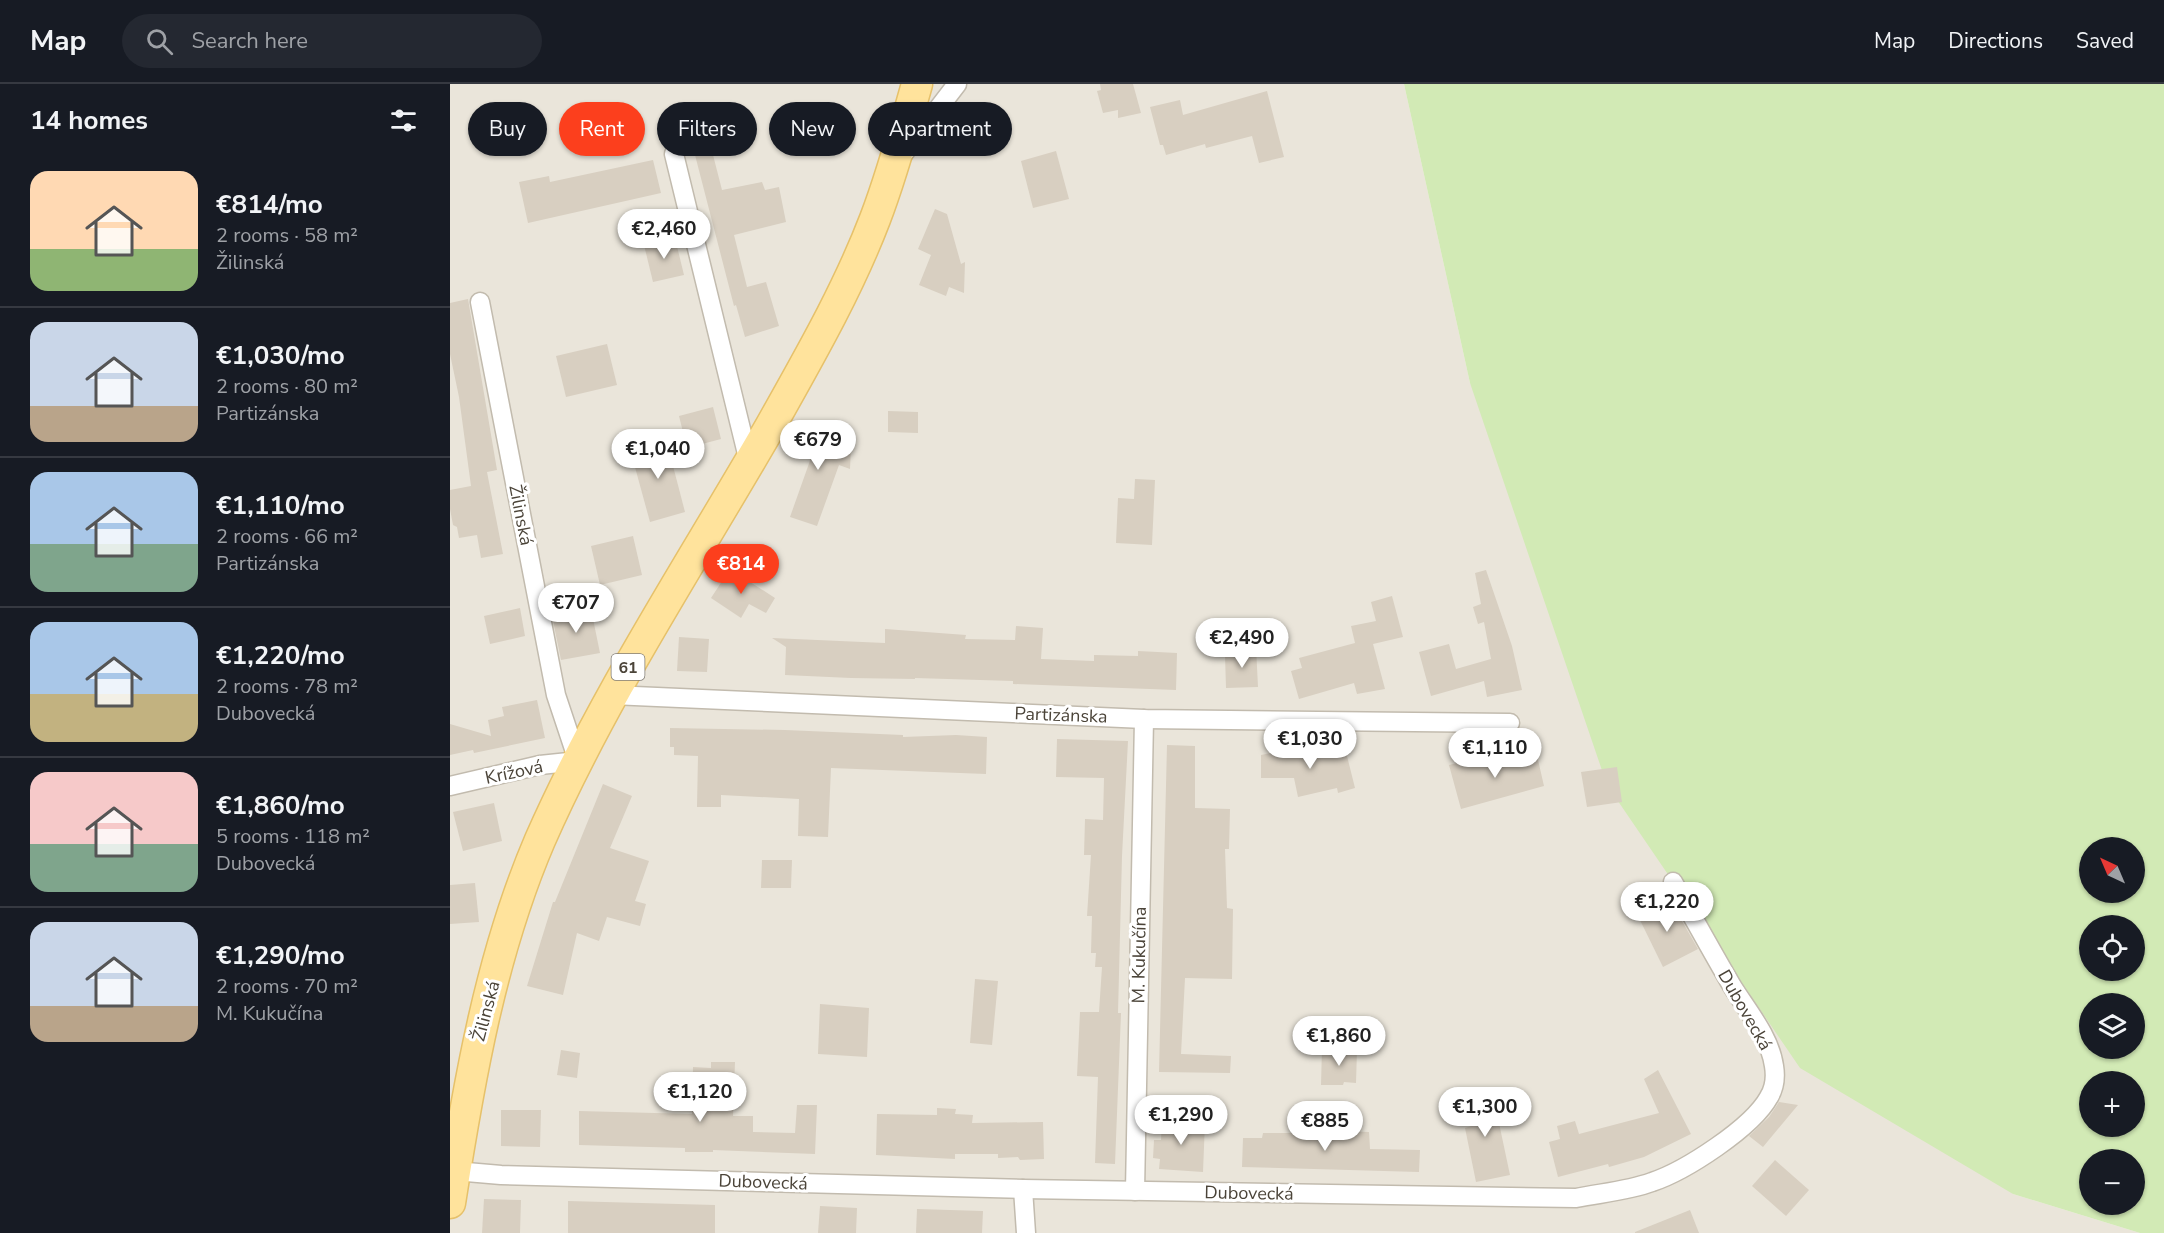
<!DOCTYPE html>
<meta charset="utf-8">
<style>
body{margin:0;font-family:"Nunito Sans",sans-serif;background:#242831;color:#f1f3f6;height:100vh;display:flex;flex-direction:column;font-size:22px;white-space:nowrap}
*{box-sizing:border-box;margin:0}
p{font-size:20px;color:#9ea1a6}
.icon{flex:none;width:33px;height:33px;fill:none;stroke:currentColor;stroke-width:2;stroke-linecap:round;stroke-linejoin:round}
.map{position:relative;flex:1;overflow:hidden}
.details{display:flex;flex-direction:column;background:#171b24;width:450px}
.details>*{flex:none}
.hud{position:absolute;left:18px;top:18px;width:570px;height:54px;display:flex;gap:12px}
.needle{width:39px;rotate:316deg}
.controls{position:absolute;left:1629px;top:753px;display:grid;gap:12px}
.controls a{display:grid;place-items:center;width:66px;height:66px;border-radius:50%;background:#171b24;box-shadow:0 2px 4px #0004;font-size:30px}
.price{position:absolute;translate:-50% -51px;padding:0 14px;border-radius:21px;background:#fff;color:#222;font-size:20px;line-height:39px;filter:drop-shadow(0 2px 3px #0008)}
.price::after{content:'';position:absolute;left:50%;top:36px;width:18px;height:14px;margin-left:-9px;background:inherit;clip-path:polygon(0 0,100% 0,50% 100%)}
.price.current{background:#fc3f1d;color:#fff}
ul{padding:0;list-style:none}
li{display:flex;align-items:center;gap:18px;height:150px;padding:0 30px}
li+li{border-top:2px solid #363941}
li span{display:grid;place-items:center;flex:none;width:168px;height:120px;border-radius:18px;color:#555}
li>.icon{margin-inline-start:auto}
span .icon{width:72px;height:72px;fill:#fffc;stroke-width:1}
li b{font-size:26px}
h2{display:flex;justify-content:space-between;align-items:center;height:72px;padding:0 30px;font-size:26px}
.pill{padding:0 21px;border-radius:27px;background:#171b24;box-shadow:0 2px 4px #0004;font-size:21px;line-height:54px}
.pill.current{background:#fc3f1d;color:#fff}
header{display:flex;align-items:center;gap:36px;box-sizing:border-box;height:84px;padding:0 30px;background:#171b24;border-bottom:2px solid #363941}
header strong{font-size:28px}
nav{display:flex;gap:33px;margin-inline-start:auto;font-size:21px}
.search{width:420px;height:54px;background:#242831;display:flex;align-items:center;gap:15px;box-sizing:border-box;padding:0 21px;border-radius:33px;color:#9ea1a6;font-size:22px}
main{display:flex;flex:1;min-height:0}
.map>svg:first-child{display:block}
.residential{fill:#eae5da}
.green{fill:#d2eab5;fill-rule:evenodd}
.building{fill:#d8cfc1}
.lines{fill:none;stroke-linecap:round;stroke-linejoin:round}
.street-casing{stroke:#c2bbae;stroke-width:21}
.primary-casing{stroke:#e6c16a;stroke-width:33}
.street{stroke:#fff;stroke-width:18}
.primary{stroke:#ffe39c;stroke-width:30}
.labels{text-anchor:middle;stroke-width:6;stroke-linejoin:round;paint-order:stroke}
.shield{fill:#fff;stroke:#817c74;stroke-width:1.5}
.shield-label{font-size:16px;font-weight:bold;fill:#4b4439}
.street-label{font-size:18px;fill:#4b4439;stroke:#fff}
</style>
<header>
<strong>Map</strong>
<div class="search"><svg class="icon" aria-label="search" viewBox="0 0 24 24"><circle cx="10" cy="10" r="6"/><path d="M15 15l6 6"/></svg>Search here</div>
<nav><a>Map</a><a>Directions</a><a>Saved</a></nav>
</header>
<main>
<section class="details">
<h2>14 homes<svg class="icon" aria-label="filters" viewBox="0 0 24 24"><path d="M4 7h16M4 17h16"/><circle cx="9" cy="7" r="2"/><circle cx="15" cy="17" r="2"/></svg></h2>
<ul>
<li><span style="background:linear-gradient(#ffd9b3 65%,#8fb573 0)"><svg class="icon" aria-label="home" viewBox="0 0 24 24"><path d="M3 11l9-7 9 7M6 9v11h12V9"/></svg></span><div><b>€814/mo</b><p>2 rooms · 58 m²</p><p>Žilinská</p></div></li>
<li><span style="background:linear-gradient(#c9d6e8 70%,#b9a48a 0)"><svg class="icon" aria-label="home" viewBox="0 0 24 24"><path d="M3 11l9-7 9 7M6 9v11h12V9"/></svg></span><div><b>€1,030/mo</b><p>2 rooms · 80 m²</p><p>Partizánska</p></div></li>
<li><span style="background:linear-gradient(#a9c7e8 60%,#7fa58c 0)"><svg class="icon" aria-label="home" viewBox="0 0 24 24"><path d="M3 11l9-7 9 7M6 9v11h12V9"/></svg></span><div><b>€1,110/mo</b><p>2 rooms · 66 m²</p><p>Partizánska</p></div></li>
<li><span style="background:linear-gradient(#a9c7e8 60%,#c2b280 0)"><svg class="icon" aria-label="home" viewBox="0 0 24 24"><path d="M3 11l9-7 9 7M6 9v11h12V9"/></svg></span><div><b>€1,220/mo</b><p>2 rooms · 78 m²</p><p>Dubovecká</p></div></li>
<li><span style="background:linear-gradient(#f6c9c9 60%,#7fa58c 0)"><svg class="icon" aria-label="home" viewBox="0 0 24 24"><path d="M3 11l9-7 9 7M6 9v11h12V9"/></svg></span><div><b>€1,860/mo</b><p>5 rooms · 118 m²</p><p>Dubovecká</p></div></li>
<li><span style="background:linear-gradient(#c9d6e8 70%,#b9a48a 0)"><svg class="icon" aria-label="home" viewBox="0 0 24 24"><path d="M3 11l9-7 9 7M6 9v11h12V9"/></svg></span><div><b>€1,290/mo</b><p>2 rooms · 70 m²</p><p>M. Kukučína</p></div></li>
</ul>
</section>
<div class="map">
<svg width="1714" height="1149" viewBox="0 0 1714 1149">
<rect width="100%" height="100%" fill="#f6f3ec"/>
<path class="residential" d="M0 0H954L1020 299 1563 1110 1690 1149H0Z"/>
<path class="green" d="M954 0H1714V1149H1690L1563 1110 1350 984 1157 701 1020 299ZM1640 764H1684V808H1640ZM1640 842H1684V886H1640ZM1640 920H1684V964H1640ZM1640 998H1684V1042H1640ZM1640 1076H1684V1120H1640Z"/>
<g class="building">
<path d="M650 0H683L691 29 668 34V26L653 29 647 7 651 6Z"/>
<path d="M817 7 834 73 809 79 802 52 756 64 755 60 716 71 713 61H710L700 23 730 16 733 31Z"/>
<path d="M262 67 272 106 312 98 315 106 329 103 336 138 284 151 297 203 316 198 329 242 295 253 286 221 284 222 245 71Z"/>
<path d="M606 67 619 115 583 124 571 77Z"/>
<path d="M203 76 211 109 78 139 69 98 99 92 100 98Z"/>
<path d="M485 125 497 130 511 180 515 178 514 209 499 203 496 212 469 201 481 171 468 165Z"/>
<path d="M225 154 234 191 203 198 194 161Z"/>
<path d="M18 215 47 386 37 388 53 470 31 474 27 451 9 454 7 443 3 441 0 425V406L21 402 9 313 0 270V219Z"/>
<path d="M157 260 167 301 116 313 106 272Z"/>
<path d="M263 323 271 355 237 364 229 332Z"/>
<path d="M438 327 468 328V349L438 348Z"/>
<path d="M355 336 378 345 376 349 381 351 379 357 401 363 400 385 389 381 367 442 340 433 362 371 343 364Z"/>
<path d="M216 355 235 428 200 438 180 365Z"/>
<path d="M685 395 705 396 702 461 666 459 668 414 684 415Z"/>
<path d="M183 452 192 491 150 501 141 462Z"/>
<path d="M280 485 325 514 316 529 299 520 291 534 261 514Z"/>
<path d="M1036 486 1062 562 1072 606 1037 613 1034 597 981 612 969 568 999 560 1006 585 1041 575 1034 538 1028 540 1023 523 1031 520 1025 489Z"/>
<path d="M942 512 953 553 923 560 935 605 907 610 904 599 849 615 841 587 852 584 849 574 905 559 901 542 926 537 921 518Z"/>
<path d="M70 524 75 552 40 560 34 532Z"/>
<path d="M141 525 150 569 111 576 102 532Z"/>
<path d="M566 542 593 544 591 575 644 577V571L688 572V567L727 569 726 606 563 600V597L465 594V595L401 594 335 591 336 563 322 554 435 559V545L516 551 515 555 565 556Z"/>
<path d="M229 553 259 555 257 588 227 587Z"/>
<path d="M806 563 808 603 776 604 775 571H785L784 564Z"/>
<path d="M87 616 95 654 24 669 23 666 0 671V640L41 652 38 636 54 632 52 623Z"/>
<path d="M220 644 335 646 453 651V653L506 651 537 653 536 690 381 684 378 753 348 752 349 715 271 711V723H247L248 672 224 671V663H220Z"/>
<path d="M607 655 678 657 672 772 668 929H671L665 1080 645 1079 648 993 627 992 630 928H649L652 883H645L646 869H641L642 832H637L641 771H634L635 735 653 736 654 694 606 693Z"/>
<path d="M717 661 745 662V724L780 725 779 765H775L777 824 783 825 782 895 735 894 731 970 781 972 780 989 709 988Z"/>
<path d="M846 664H864L866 672 895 664 905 704 888 709 887 704 848 713 844 694H811V671Z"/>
<path d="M1086 667 1094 702 1011 725 999 681 1027 674 1029 681Z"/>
<path d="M1167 683 1172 718 1137 723 1131 688Z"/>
<path d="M153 700 182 712 160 764 199 777 185 817 196 820 190 842 157 833 149 857 127 849 113 911 77 902 103 818H105Z"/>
<path d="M44 719 52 757 13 767 3 728Z"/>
<path d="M312 776H342L341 804H311Z"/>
<path d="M25 799 29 838 0 840V801Z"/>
<path d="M1220 816 1248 865 1213 883 1188 832Z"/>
<path d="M525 895 548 897 542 961 520 959Z"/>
<path d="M370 920 419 924 417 973 368 970Z"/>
<path d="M872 964 907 966 906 999 894 998 893 1001H871Z"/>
<path d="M111 966 130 969 127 994 107 991Z"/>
<path d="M261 978H285L283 1032H303V1048L345 1049 347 1021H367L365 1070 263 1066V1068H235V1064L129 1061V1027L242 1030 243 983 261 984Z"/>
<path d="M1208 986 1241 1050 1194 1073 1159 1083 1158 1080 1108 1093 1099 1058 1110 1055 1107 1042 1125 1037 1129 1050 1209 1029 1194 995Z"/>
<path d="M1042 1006 1060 1091 1026 1098 1015 1044 1021 1042 1014 1012Z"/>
<path d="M1329 1018 1348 1021 1313 1063 1299 1052 1319 1033Z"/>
<path d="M487 1024 506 1025 505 1030 523 1031 522 1039 593 1038 594 1075 570 1076 568 1073 548 1074V1070H505V1075L426 1071 427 1030 487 1031Z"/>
<path d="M51 1026H91L90 1063 51 1062Z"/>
<path d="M712 1035 755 1038 753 1088 709 1085 710 1075 703 1074 704 1056H711Z"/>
<path d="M852 1042H869V1046L919 1048 920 1065 970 1066 969 1088 792 1083 793 1054H812L813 1049H851Z"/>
<path d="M1325 1076 1359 1106 1336 1132 1302 1102Z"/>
<path d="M34 1115 71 1116 70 1149H32Z"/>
<path d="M118 1117 265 1121V1149H118Z"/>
<path d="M370 1122 407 1124 406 1149H368Z"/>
<path d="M467 1125 533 1127 532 1149H466Z"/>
<path d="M1240 1126 1249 1149H1185V1148Z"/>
</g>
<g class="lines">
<defs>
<g id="street">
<path d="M454 69 507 0"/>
<path d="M224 70 299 378"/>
<path d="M162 611 694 635 1060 639"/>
<path d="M0 702 90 681 128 677 106 611 30 218"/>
<path d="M5 1087 51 1091 573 1105 1126 1114C1150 1109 1178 1107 1202 1098 1235 1087 1302 1044 1319 1013 1325 1003 1326 994 1324 982 1320 953 1297 926 1282 902 1262 868 1243 833 1223 798"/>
<path d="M573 1105 576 1149"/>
<path d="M685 1107 694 635"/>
</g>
<path id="primary" d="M0 1119C19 997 41 870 90 756 154 611 241 480 320 343 358 275 397 208 425 135 442 91 454 46 467 0"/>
</defs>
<use href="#street" class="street-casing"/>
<use href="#primary" class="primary-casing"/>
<use href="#street" class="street"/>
<use href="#primary" class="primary"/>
</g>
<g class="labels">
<rect class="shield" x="161.5" y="570" width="33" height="26" rx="4.5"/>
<g class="shield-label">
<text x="178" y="589">61</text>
</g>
<g class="street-label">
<text transform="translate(71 431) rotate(79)" y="6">Žilinská</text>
<text transform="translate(611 631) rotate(2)" y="6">Partizánska</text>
<text transform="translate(64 688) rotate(-12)" y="6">Krížová</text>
<text transform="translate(689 871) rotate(-89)" y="6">M. Kukučína</text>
<text transform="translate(1295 926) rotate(60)" y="6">Dubovecká</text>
<text transform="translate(36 927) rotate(-75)" y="6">Žilinská</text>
<text transform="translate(313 1098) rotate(2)" y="6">Dubovecká</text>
<text transform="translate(799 1109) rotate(1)" y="6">Dubovecká</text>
</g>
</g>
</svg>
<div class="controls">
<a><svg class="needle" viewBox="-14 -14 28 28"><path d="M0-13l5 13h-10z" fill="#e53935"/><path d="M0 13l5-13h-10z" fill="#9ea1a6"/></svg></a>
<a><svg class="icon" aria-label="locate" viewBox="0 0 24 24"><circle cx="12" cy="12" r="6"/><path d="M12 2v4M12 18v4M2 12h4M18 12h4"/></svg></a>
<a><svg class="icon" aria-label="layers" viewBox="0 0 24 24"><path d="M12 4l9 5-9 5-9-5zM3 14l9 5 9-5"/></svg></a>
<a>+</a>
<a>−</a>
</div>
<b class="price" style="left:214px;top:176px">€2,460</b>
<b class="price" style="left:368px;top:387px">€679</b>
<b class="price" style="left:208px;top:396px">€1,040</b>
<b class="price current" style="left:291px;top:511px">€814</b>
<b class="price" style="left:126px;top:550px">€707</b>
<b class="price" style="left:792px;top:585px">€2,490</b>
<b class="price" style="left:860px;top:686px">€1,030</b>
<b class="price" style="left:1045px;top:695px">€1,110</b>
<b class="price" style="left:1217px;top:849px">€1,220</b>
<b class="price" style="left:889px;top:983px">€1,860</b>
<b class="price" style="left:250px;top:1039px">€1,120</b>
<b class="price" style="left:1035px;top:1054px">€1,300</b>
<b class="price" style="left:731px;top:1062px">€1,290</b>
<b class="price" style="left:875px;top:1068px">€885</b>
<div class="hud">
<a class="pill">Buy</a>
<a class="pill current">Rent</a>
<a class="pill">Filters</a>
<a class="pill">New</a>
<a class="pill">Apartment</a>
</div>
</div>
</main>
